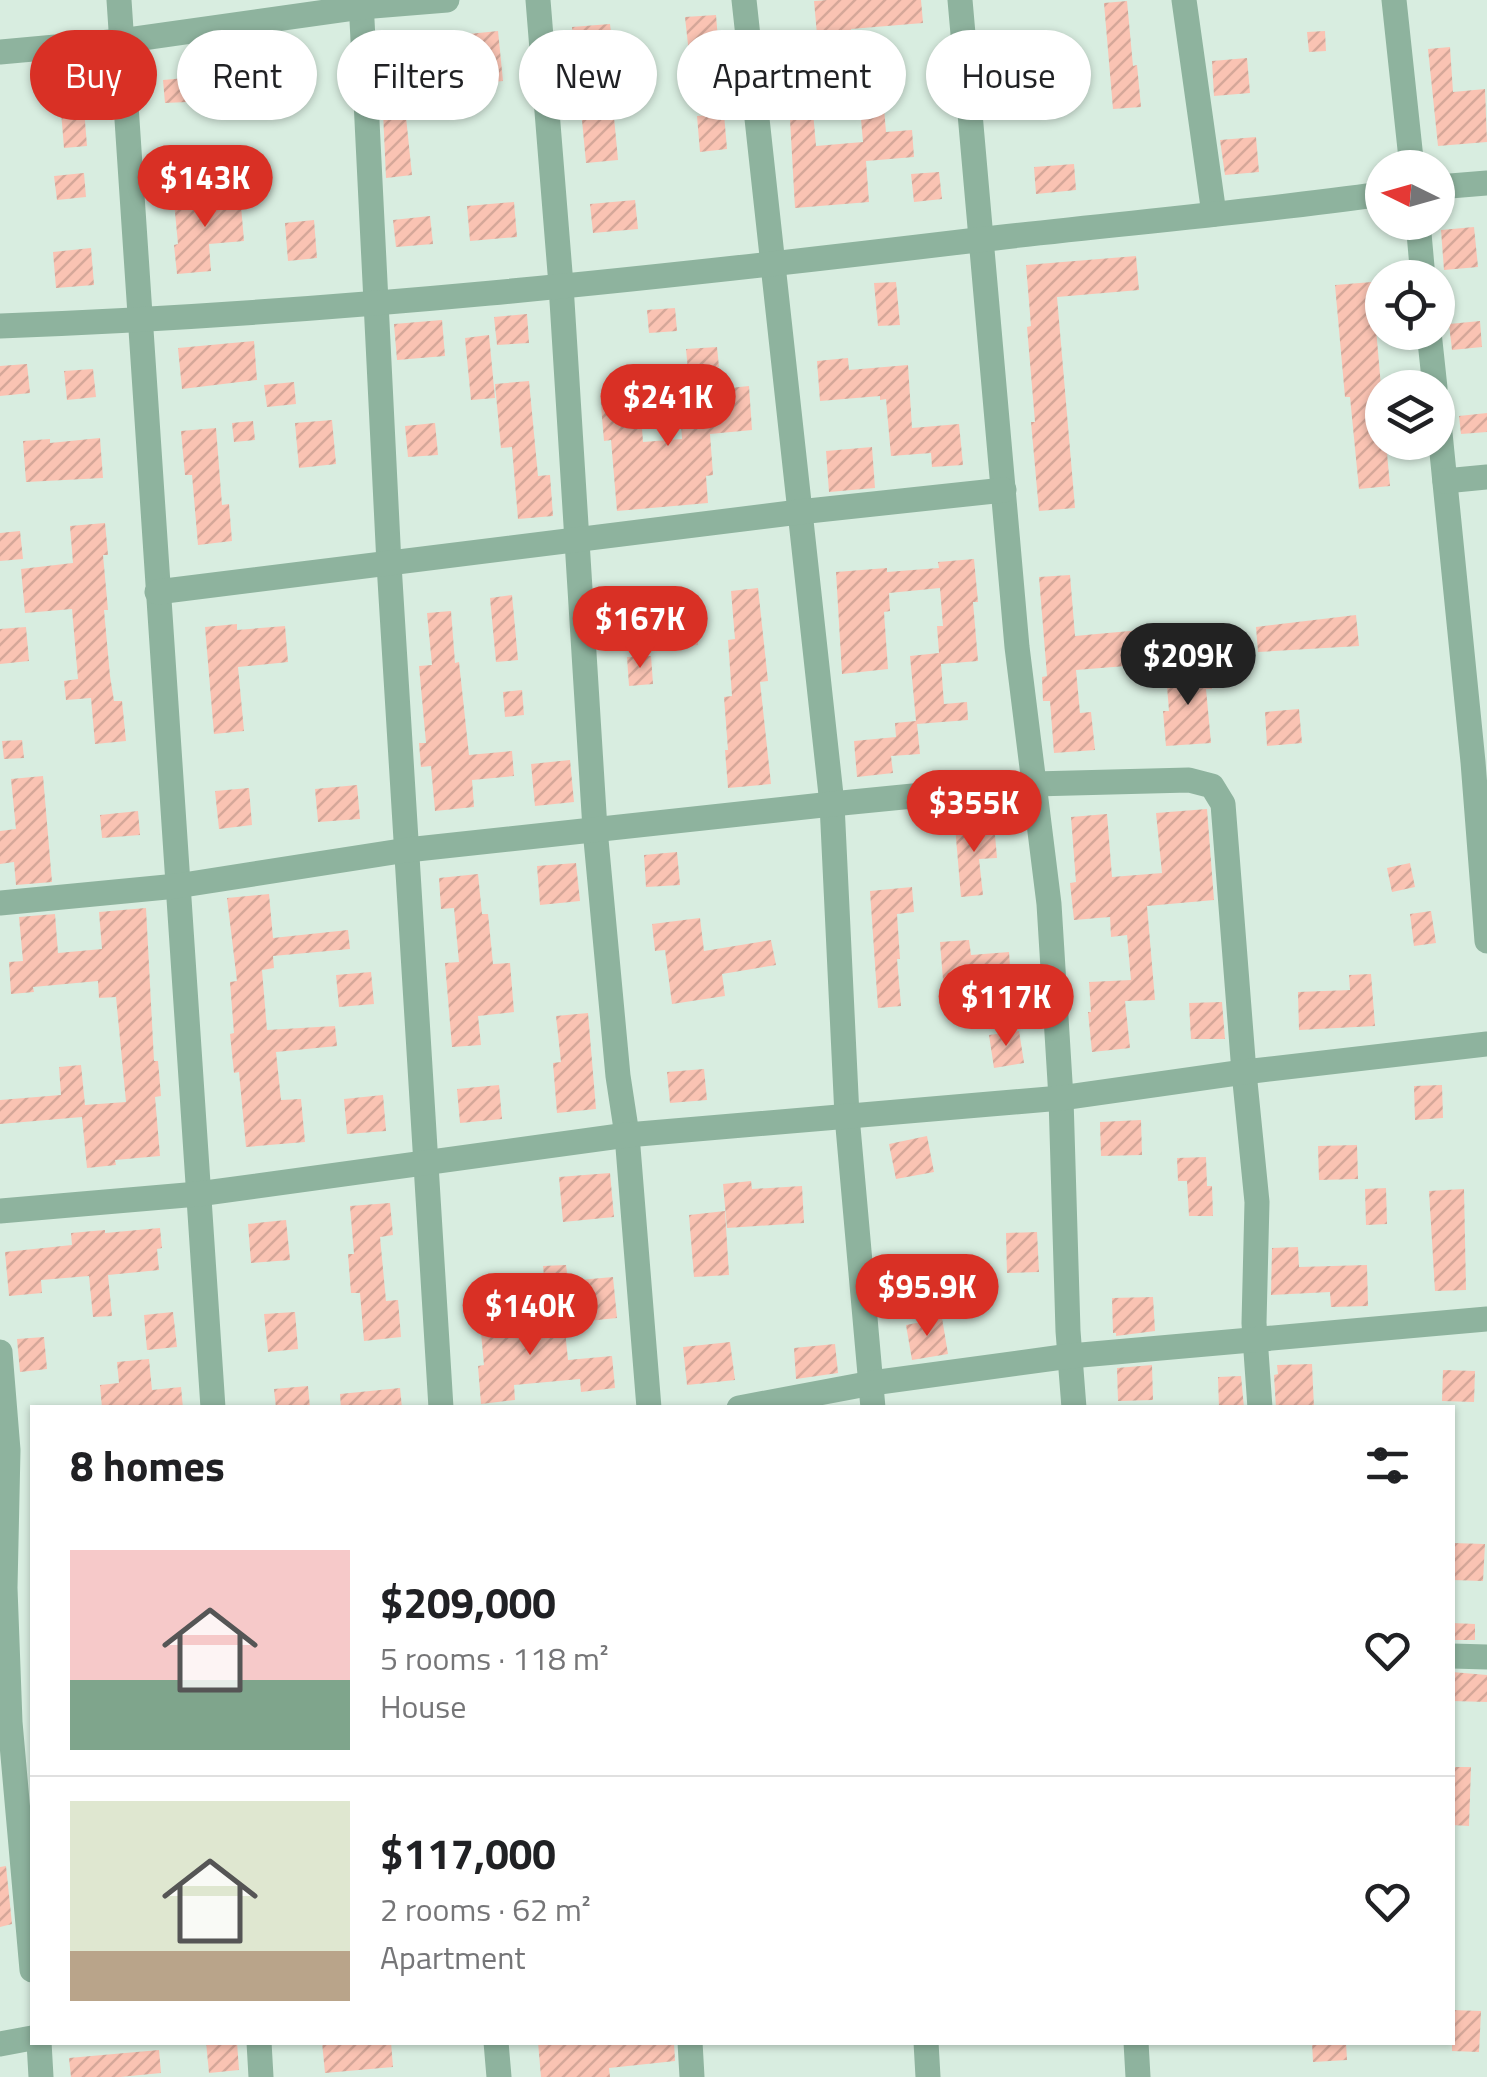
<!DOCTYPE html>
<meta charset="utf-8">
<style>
body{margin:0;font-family:"Titillium Web",sans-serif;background:#f6f6f6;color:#202124;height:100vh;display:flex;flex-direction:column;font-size:38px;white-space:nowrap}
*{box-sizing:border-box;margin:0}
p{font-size:32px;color:#757577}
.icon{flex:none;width:55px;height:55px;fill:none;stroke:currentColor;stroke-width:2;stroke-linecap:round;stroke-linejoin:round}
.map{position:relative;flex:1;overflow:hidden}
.panel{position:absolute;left:30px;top:1405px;width:1425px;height:640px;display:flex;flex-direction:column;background:#fff;border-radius:0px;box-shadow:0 2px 8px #0004}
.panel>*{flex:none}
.top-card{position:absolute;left:30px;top:30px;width:1428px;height:90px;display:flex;gap:20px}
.needle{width:65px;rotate:275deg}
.buttons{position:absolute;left:1365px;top:150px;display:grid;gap:20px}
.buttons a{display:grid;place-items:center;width:90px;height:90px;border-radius:50%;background:#fff;box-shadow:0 2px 8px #0004;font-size:50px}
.price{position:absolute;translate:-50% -85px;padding:0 22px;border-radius:35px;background:#d93025;color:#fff;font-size:32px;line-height:65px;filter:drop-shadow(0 2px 5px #0008)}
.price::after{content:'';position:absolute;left:50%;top:60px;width:30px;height:22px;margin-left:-15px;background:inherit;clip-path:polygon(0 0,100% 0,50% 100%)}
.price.on{background:#222;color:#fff}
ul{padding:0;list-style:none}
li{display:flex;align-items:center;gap:30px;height:250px;padding:0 40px}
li+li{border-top:2px solid #e0e0e0}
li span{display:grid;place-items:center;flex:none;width:280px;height:200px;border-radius:0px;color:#555}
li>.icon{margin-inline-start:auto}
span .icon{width:120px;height:120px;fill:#fffc;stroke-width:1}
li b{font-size:42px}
h2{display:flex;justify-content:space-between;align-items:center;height:120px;padding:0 40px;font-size:42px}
.chip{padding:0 35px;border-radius:45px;background:#fff;box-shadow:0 2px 8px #0004;font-size:35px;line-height:90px}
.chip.on{background:#d93025;color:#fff}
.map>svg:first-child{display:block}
.building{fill:url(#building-hatch)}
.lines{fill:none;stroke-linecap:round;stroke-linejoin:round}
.minor{stroke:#8eb39e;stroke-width:25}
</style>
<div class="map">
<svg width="1487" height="2077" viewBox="0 0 1487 2077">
<defs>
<pattern id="building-hatch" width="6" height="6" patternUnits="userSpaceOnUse" patternTransform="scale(2.5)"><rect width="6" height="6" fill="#fac3b3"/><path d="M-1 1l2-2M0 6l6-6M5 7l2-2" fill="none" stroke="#d5a799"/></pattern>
</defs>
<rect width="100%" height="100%" fill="#d8ede0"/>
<g class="building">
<path d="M827 0H921L923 23 851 29 853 55 819 57 814 1Z"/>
<path d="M1127 1 1133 66 1137 65 1141 107 1113 109 1104 3Z"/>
<path d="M716 15 719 51 689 54 685 17Z"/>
<path d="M610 24 613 49 575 53 572 27Z"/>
<path d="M498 31 503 81 463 85 459 35Z"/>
<path d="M1325 31 1326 51 1309 52 1307 32Z"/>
<path d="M416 42 422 116 406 117 412 175 386 178 380 45Z"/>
<path d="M1450 47 1453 92 1485 89 1487 142 1438 146 1428 49Z"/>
<path d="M1247 58 1250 93 1214 96 1212 61Z"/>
<path d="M1034 68 1038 111 1006 113 1002 71Z"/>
<path d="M185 78 187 102 165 103 163 80Z"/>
<path d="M882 84 886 132 912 130 914 157 866 161 869 202 795 208 789 102 812 100 816 146 863 142 858 86Z"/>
<path d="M84 109 87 146 64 148 61 111Z"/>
<path d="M724 114 727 149 700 152 697 116Z"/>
<path d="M614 117 618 160 586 163 582 120Z"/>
<path d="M1256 137 1259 172 1225 175 1220 140Z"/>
<path d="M1074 164 1076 190 1036 194 1034 167Z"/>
<path d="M939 172 942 199 914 202 911 174Z"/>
<path d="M84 173 86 197 57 200 54 176Z"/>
<path d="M240 194 244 241 209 244 211 271 177 274 174 245 178 244 174 202Z"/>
<path d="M635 200 638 229 593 233 590 204Z"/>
<path d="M514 202 517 237 470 241 467 206Z"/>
<path d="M430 216 433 244 396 247 393 220Z"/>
<path d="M314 220 317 258 288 261 285 223Z"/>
<path d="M1474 227 1478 267 1444 270 1441 230Z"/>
<path d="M91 248 94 285 56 288 53 252Z"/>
<path d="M1136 256 1139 290 1057 297 1075 508 1039 511 1031 422H1035L1027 327 1031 326 1026 265Z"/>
<path d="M896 282 900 325 878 326 874 283Z"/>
<path d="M1372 282 1382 398V442H1386L1390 486 1359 489 1350 397H1345L1335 285Z"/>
<path d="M675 308 677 331 649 333 647 310Z"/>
<path d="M527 314 529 343 497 345 494 317Z"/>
<path d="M442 320 445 356 397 360 394 324Z"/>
<path d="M1480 321 1482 347 1452 350 1449 324Z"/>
<path d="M489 335 495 398 471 400 465 338Z"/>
<path d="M254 341 257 380 182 389 178 348Z"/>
<path d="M717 347 719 367 688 370 686 349Z"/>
<path d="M848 358 849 370 908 365 912 428 959 424 963 465 932 467 931 453 891 456 886 399 880 400V396L820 401 817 361Z"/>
<path d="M27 364 30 393 0 396V366Z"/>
<path d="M93 369 96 397 67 400 64 371Z"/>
<path d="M529 381 538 476 550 475 553 516 518 519 512 447 501 448 495 384Z"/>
<path d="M294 382 296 404 267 407 264 385Z"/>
<path d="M749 386 752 430 710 434 713 475 706 476 708 503 617 511 611 440 604 441 600 393 639 389 643 442 682 439 680 411 713 408 711 390Z"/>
<path d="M1487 413V432L1461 434 1459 416Z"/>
<path d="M332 420 336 464 299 468 295 423Z"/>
<path d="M253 421 255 440 234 442 232 423Z"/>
<path d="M435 423 438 455 408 457 405 426Z"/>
<path d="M216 428 222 505 229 504 232 541 198 545 192 475H185L181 431Z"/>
<path d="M100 438 103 478 26 482 23 441 50 439V443Z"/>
<path d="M872 447 875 488 829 492 826 451Z"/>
<path d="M105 523 108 555H103L108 610H104L110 676 114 701H122L126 741 95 744 91 698 66 700 64 681 78 679 72 609 25 613 21 569 73 563 70 526Z"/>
<path d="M20 531 23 559 0 561V533Z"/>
<path d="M974 559 978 602H973L978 661 941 664 944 704 967 702 968 720 917 724 920 754 891 756 893 773 857 777 854 741 896 737 895 723 916 721 910 656 939 653 937 626H943L940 588 889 593 890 611 884 612 888 669 842 674 836 572 887 568V572L939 568 938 562Z"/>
<path d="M1070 575 1075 636 1173 627 1176 662 1076 670 1080 713 1091 712 1095 750 1054 753 1050 701H1043L1042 677 1047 676 1039 577Z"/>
<path d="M758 588 768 681 760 682 771 784 728 788 725 750H728L724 697 732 696 728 640 735 639 731 591Z"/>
<path d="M512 595 518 660 496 662 490 598Z"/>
<path d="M695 596 698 645 674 647 670 598Z"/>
<path d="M451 611 455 663 459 662 469 755 512 751 514 776 472 780 474 807 435 811 431 766 421 767 419 743H426L419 666 432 665 427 613Z"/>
<path d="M1356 615 1359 646 1258 652 1256 627Z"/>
<path d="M237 624V630L285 626 288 662 238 667 244 731 214 734 205 627Z"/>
<path d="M26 627 29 661 0 664V629Z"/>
<path d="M651 656 653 684 629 686 627 657Z"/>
<path d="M1210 669 1212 689H1206L1211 743 1166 746 1163 711H1169L1166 673Z"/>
<path d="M522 690 524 715 505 717 503 692Z"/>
<path d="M1299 709 1302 743 1267 746 1265 712Z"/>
<path d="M22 740 24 758 4 759 2 741Z"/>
<path d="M570 760 574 802 535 806 531 764Z"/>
<path d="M43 776 52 882 16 885 14 862 0 864V831L16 829 11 779Z"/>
<path d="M357 785 360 819 318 822 315 789Z"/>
<path d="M249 788 252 825 219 829 215 791Z"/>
<path d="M1207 809 1214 900 1147 906 1155 1000 1125 1001 1130 1048 1092 1052 1088 1012H1091L1089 982 1131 980 1127 935 1111 937 1110 917 1074 920 1070 883 1076 882 1071 817 1107 814 1112 877 1162 873 1156 813Z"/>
<path d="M138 811 140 835 102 838 100 815Z"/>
<path d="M994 823 997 858 979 859 983 895 961 897 955 826Z"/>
<path d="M677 852 680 885 646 887 644 855Z"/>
<path d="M576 863 580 901 540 905 537 866Z"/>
<path d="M1410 863 1415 887 1392 892 1387 868Z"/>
<path d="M478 874 482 914H488L493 964 510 963 514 1012 478 1016 481 1045 452 1047 445 963 459 962 454 908 441 909 439 878Z"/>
<path d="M912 887 914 912 897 914 900 959H897L901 1006 878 1008 870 891Z"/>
<path d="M269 894 273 938 348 930 350 949 273 956 274 968 262 970 267 1030 335 1026 337 1046 276 1052 281 1100 301 1099 305 1142 246 1147 239 1072 234 1073 230 1034 234 1033 230 982 237 981 227 898Z"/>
<path d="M146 908 154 1061H158L161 1096 155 1097 160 1156 115 1160 116 1165 87 1168 82 1117 0 1124V1100L61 1095 59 1067 81 1065 85 1105 126 1102 116 997 99 998 98 981 33 987 34 992 11 994 9 962 23 961 19 917 55 914 58 953 102 949 99 912Z"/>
<path d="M1431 911 1436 943 1414 946 1410 914Z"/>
<path d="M700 918 704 951 771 940 776 965 722 974 725 996 672 1004 665 950 655 951 652 924Z"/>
<path d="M969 940 971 955 1009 952 1012 991 980 993 979 977 943 980 940 942Z"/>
<path d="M371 972 374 1004 339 1007 336 975Z"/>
<path d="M1371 974 1375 1026 1299 1030 1298 992 1350 990 1349 975Z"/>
<path d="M1222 1002 1225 1039H1191L1189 1003Z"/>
<path d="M588 1013 596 1109 557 1113 553 1063 561 1062 556 1016Z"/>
<path d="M1019 1031 1024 1063 994 1068 989 1035Z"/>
<path d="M704 1069 707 1100 670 1103 667 1072Z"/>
<path d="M499 1085 502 1119 460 1123 457 1089Z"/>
<path d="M1442 1085 1443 1118 1415 1120 1414 1086Z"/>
<path d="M383 1095 386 1131 347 1134 344 1099Z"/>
<path d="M1141 1120 1142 1155 1101 1156 1100 1122Z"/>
<path d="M927 1136 934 1172 896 1179 889 1144Z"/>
<path d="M1357 1145 1358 1179 1319 1180 1318 1146Z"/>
<path d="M1206 1157 1207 1186H1212L1213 1216H1189L1187 1181H1178L1177 1158Z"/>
<path d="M610 1173 614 1217 563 1222 559 1177Z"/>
<path d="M751 1181 752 1189 802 1186 804 1223 727 1228 723 1184Z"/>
<path d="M1386 1188 1387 1224 1366 1225 1365 1189Z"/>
<path d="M1464 1189 1466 1290 1435 1291 1429 1191Z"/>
<path d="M390 1203 393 1235 380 1237 386 1301 398 1300 401 1337 364 1341 360 1293H351L348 1254H354L350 1206Z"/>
<path d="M725 1211 729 1275 694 1277 689 1215Z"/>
<path d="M286 1220 290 1260 251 1263 248 1224Z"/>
<path d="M160 1228 162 1248 157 1249 159 1270 108 1275 112 1316 93 1317 89 1276 41 1280 42 1293 9 1296 5 1252 72 1245 71 1233 105 1230V1233Z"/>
<path d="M1037 1232 1039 1272 1007 1273 1006 1233Z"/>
<path d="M1298 1247 1299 1267 1367 1265 1368 1306 1331 1307 1330 1292 1271 1295 1272 1248Z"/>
<circle cx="914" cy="1271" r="15"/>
<path d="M566 1265 568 1281 613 1277 617 1318 549 1325 543 1266Z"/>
<path d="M509 1297 512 1335 565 1330 568 1360 612 1356 615 1388 581 1392 580 1379 514 1385 515 1400 481 1404 478 1366 484 1365 478 1300Z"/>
<path d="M1153 1297 1155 1331 1116 1336V1333H1113L1112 1298Z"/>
<path d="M173 1312 177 1347 147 1350 144 1315Z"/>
<path d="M295 1312 298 1349 268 1352 264 1314Z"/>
<path d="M942 1318 948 1354 912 1360 906 1325Z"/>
<path d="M44 1337 47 1369 20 1372 17 1339Z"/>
<path d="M730 1342 735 1380 687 1385 683 1347Z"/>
<path d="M835 1344 838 1373 796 1379 794 1348Z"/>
<path d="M149 1359 152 1390 181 1387 183 1408H102L100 1385 119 1383 117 1362Z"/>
<path d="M1312 1364 1314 1408H1276L1274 1375 1278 1374 1277 1365Z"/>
<path d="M1152 1365 1153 1400 1118 1401 1117 1368Z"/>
<path d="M1443 1370 1475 1371 1474 1402 1442 1401Z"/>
<path d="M1241 1376 1244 1408H1219L1218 1377Z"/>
<path d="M308 1386 310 1408H276L274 1389Z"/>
<path d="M400 1388 402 1408H341L340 1394Z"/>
<path d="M1452 1543 1485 1544 1483 1581 1452 1580Z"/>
<path d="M1452 1623 1475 1624V1640H1452Z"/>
<path d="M1452 1672 1487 1675V1702L1452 1701Z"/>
<path d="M1452 1767H1471L1469 1826 1452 1825Z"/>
<path d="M6 1866 12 1924 0 1927V1867Z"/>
<path d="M1452 2010 1481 2011 1479 2052 1452 2051Z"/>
<path d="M206 2042H237L239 2070 209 2073Z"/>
<path d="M322 2042H391L393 2067 325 2073Z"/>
<path d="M538 2042H674L675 2061 609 2068 610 2077H541Z"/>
<path d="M1312 2042H1346L1347 2060 1313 2062Z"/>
<path d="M159 2050 161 2073 120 2077H71L69 2058Z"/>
</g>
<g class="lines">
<g class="minor">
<path d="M119 0 213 1408"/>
<path d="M361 0 389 564 441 1408"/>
<path d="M538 0 561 285 595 829 618 1076 627 1135 649 1408"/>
<path d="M744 0 832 804 847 1116 873 1408"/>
<path d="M960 0 1017 647 1049 904 1061 1098 1068 1331 1074 1408"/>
<path d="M1184 0 1214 214"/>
<path d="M1394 0 1412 168"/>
<path d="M0 52 121 41 361 7 447 0"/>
<path d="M1438 187 1487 183"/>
<path d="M1418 222 1423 278"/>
<path d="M0 326C327 314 653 279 977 240 1112 224 1248 213 1382 194"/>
<path d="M1429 332 1435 388"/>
<path d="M1438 413 1473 762 1487 941"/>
<path d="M1445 481 1487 477"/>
<path d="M157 592 799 512 1004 490"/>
<path d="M0 903 177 886 407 850 832 804 1034 784 1189 780 1212 786 1223 804 1244 1072 1257 1202 1254 1323 1260 1408"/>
<path d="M0 1211 198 1194 627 1135 1061 1098 1244 1072 1487 1044"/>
<path d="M0 1352 8 1450 5 1588 10 1722 32 1970"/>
<path d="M739 1408 872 1383 1070 1356 1487 1319"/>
<path d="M1452 1656 1487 1657"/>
<path d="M39 2042 41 2077"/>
<path d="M259 2042 261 2077"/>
<path d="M496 2042 499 2077"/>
<path d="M690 2042 692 2077"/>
<path d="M926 2042 928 2077"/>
<path d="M1136 2042 1138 2077"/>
<path d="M0 2044 32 2038"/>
</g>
</g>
</svg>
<div class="buttons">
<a><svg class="needle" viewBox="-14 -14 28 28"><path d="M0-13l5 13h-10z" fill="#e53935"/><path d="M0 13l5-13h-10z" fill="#757577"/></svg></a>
<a><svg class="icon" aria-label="locate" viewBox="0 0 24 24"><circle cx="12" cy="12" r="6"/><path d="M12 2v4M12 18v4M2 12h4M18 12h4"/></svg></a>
<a><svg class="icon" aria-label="layers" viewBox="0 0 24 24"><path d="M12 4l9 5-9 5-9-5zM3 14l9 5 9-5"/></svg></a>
</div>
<b class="price" style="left:205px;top:230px">$143K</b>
<b class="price" style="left:668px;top:449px">$241K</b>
<b class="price" style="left:640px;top:671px">$167K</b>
<b class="price on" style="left:1188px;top:708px">$209K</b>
<b class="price" style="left:974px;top:855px">$355K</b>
<b class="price" style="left:1006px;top:1049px">$117K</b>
<b class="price" style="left:927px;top:1339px">$95.9K</b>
<b class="price" style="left:530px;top:1358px">$140K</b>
<div class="top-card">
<a class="chip on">Buy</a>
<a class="chip">Rent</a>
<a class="chip">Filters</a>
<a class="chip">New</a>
<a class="chip">Apartment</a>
<a class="chip">House</a>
</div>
<section class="panel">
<h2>8 homes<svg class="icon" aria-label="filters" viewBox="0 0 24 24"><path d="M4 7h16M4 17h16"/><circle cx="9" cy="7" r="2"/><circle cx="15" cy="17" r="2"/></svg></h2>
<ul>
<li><span style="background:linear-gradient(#f6c9c9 65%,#7fa58c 0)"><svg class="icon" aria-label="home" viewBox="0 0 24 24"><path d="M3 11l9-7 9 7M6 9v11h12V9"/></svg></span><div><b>$209,000</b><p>5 rooms · 118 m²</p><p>House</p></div><svg class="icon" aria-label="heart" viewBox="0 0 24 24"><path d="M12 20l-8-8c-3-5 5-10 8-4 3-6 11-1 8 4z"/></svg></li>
<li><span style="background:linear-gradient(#dfe7d0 75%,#b9a48a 0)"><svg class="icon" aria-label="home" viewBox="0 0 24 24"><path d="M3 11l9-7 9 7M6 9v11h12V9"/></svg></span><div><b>$117,000</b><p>2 rooms · 62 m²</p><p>Apartment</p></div><svg class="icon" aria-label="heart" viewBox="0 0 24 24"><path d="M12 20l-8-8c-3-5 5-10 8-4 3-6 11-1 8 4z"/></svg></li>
</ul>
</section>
</div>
